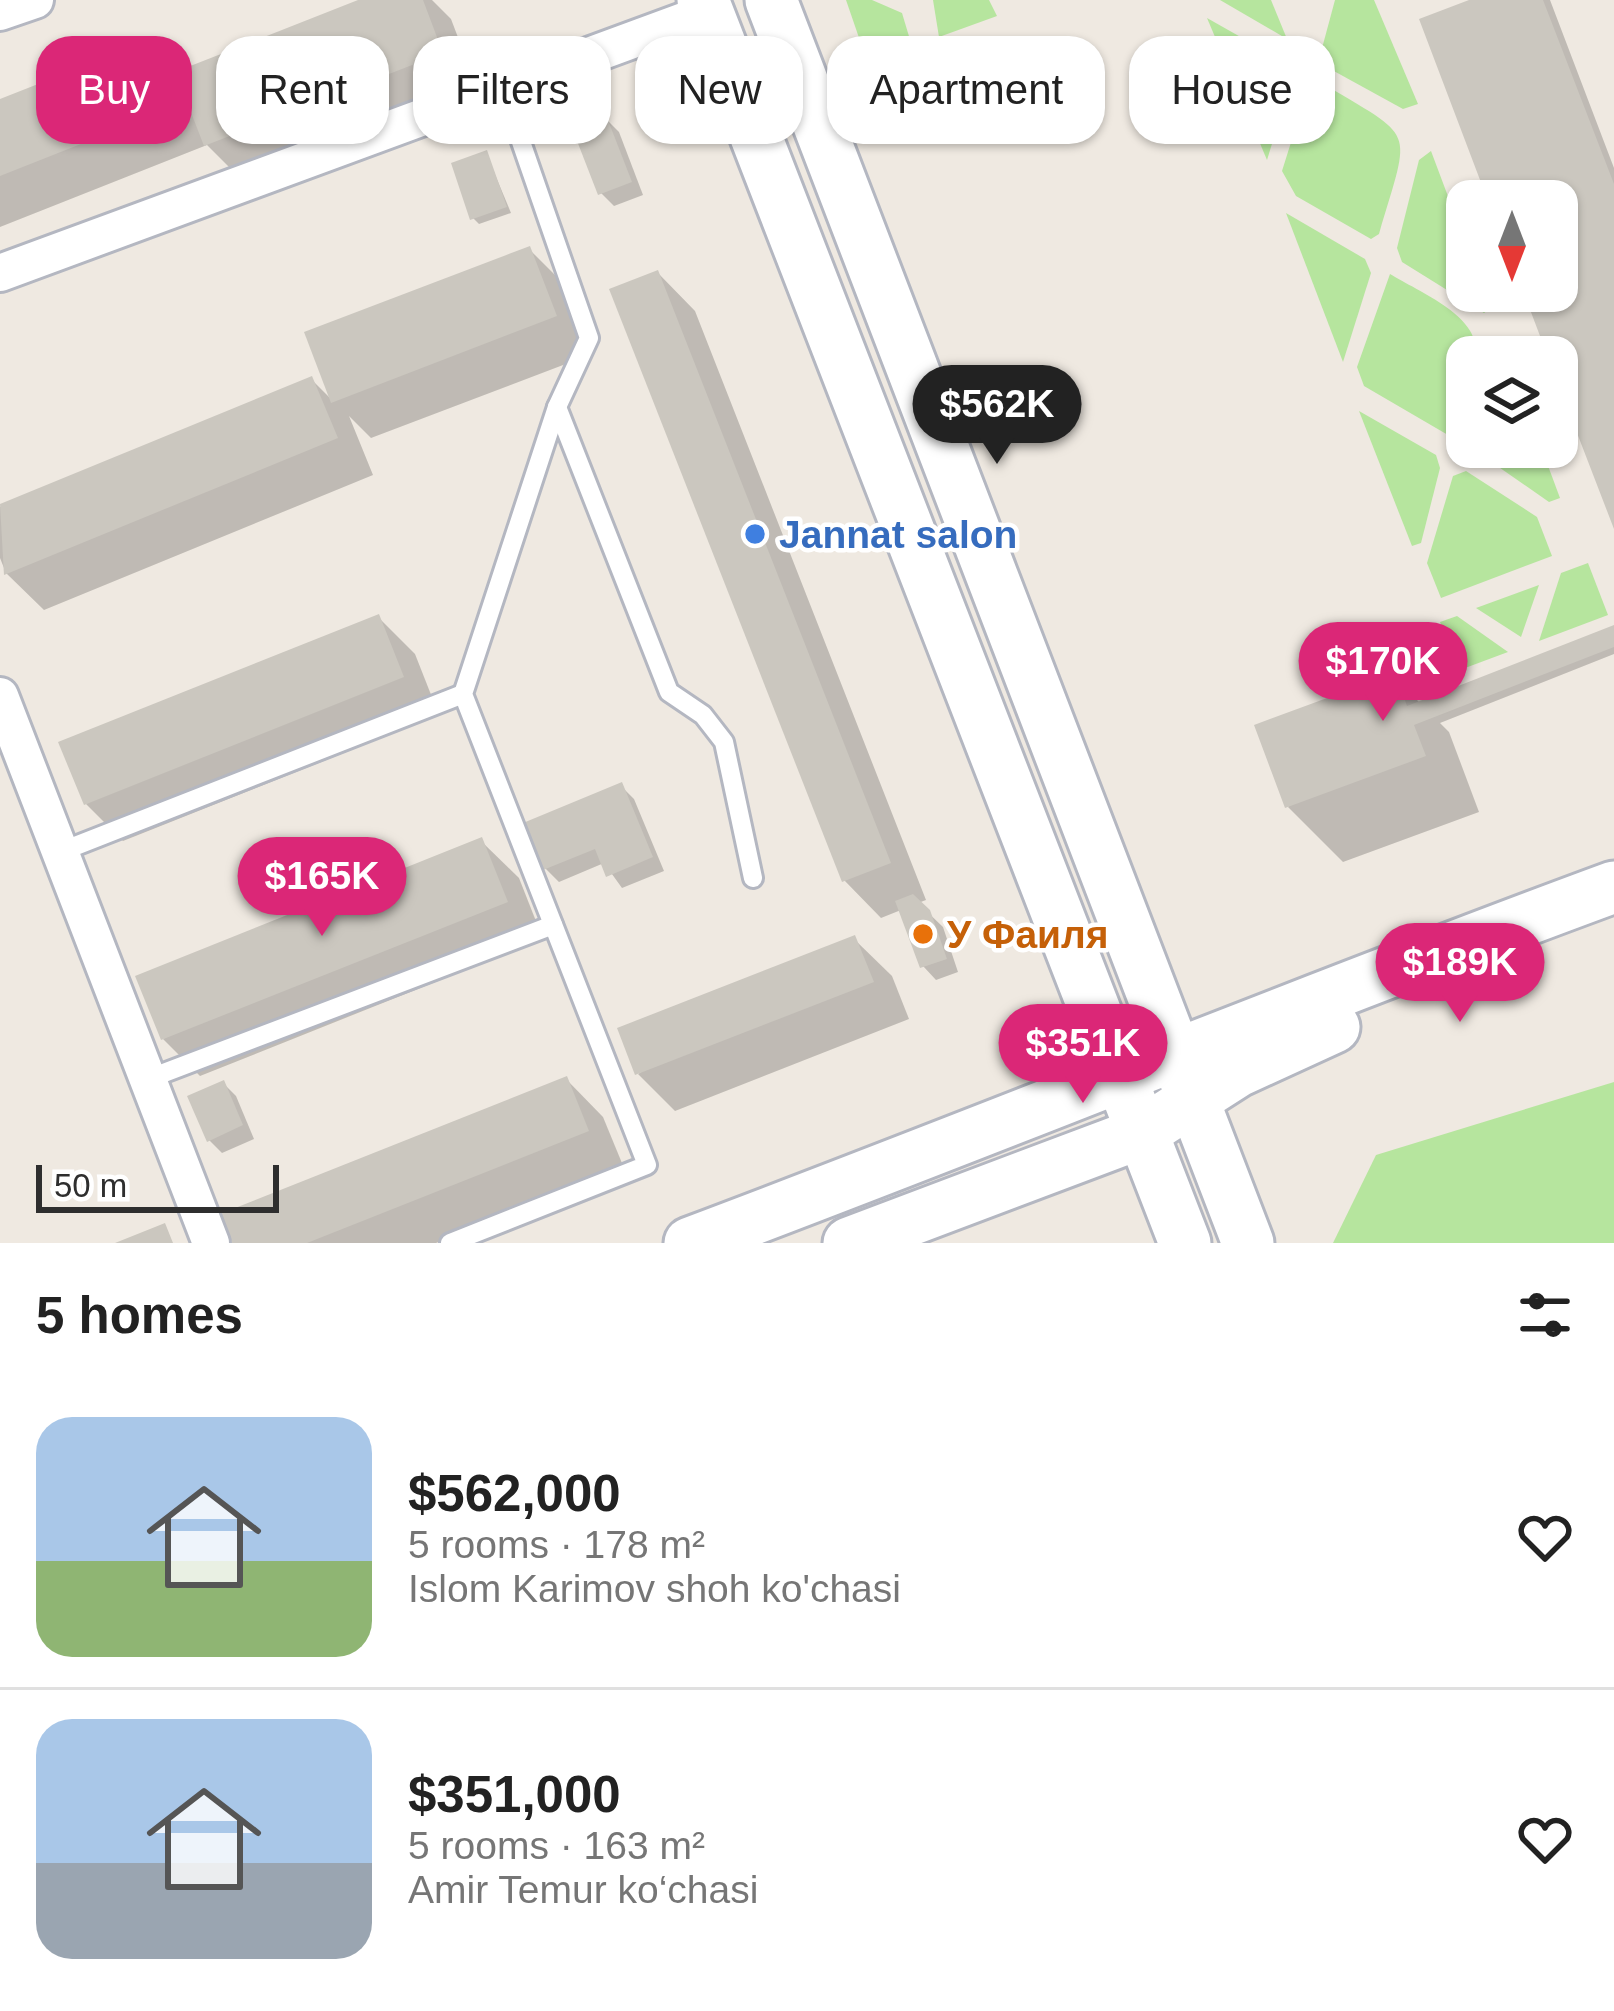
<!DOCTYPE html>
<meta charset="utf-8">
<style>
body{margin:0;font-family:Helvetica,sans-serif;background:#f6f6f6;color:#222;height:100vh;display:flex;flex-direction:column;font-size:45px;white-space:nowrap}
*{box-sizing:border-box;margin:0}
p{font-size:39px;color:#767676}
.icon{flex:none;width:66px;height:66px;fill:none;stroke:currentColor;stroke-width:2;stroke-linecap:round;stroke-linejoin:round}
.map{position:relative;height:1243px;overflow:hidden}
.side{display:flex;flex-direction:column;background:#fff;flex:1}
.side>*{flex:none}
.banner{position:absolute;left:36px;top:36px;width:1542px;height:108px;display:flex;gap:24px}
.needle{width:78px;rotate:180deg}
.fabs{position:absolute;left:1446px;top:180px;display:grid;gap:24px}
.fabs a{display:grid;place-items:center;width:132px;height:132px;border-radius:24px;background:#fff;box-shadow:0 3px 9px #0004;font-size:60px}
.scale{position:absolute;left:36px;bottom:30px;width:243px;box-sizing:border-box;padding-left:12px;border:6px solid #2e2e2e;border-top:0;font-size:33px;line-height:42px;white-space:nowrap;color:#2e2e2e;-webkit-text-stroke:9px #fff;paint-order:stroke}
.price{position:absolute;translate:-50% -102px;padding:0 27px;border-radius:42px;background:#db2777;color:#fff;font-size:39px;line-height:78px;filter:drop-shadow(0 3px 6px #0008)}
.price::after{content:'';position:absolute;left:50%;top:72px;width:36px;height:27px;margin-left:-18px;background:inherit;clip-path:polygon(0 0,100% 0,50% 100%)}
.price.current{background:#222;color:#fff}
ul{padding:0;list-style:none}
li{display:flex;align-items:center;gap:36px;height:300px;padding:0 36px}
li+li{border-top:3px solid #e0e0e0}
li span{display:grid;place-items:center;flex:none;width:336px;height:240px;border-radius:36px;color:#555}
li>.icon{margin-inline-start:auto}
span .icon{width:144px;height:144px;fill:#fffc;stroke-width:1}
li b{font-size:51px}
h2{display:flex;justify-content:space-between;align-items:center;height:144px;padding:0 36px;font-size:51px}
.tag{padding:0 42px;border-radius:36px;background:#fff;box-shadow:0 3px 9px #0004;font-size:42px;line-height:108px}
.tag.current{background:#db2777;color:#fff}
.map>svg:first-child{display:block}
.green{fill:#b6e59e}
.shadow{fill:#0003}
.building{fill:#cbc7bf}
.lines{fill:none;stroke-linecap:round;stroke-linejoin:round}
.service-casing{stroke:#b4b7c1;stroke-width:24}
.minor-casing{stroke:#b4b7c1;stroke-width:42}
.secondary-casing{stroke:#b4b7c1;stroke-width:57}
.service{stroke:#fff;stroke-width:18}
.minor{stroke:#fff;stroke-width:36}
.secondary{stroke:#fff;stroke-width:51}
.shop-dot{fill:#3f7fe0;stroke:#fff;stroke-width:4.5}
.food-dot{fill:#e8710a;stroke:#fff;stroke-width:4.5}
.labels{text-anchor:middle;stroke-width:9;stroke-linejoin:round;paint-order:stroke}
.shop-label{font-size:39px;font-weight:bold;fill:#366cbe;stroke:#fff;text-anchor:start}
.food-label{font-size:39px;font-weight:bold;fill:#c56008;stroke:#fff;text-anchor:start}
</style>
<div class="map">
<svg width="1614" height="1243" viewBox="0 0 1614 1243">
<rect width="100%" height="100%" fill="#efe9e1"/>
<g class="green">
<path d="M846 0H872L902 13 911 43 867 61Z"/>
<path d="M933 0H989L997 16 939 37Z"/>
<path d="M1220 0H1271L1287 39Z"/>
<path d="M1335 0H1374L1418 104 1403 109 1332 70 1321 52Z"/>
<path d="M1207 18 1290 65 1293 76 1267 160Z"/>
<path d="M1319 81C1417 141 1412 123 1379 234L1371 239 1296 196 1282 171 1309 85Z"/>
<path d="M1431 151 1467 247V291H1484L1490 308 1484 313 1402 262 1397 248 1419 160Z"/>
<path d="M1286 213 1365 259 1371 273 1343 362Z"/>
<path d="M1390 274C1417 291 1486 318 1474 357H1467V377L1448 435 1364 386 1357 367Z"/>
<path d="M1359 411 1436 455 1440 468 1421 543 1412 546Z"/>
<path d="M1470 447H1541L1560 498 1549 502Z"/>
<path d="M1466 471 1537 517 1552 556 1441 598 1427 563 1453 476Z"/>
<path d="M1588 563 1608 615 1539 641 1561 573Z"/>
<path d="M1539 585 1521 637 1476 608Z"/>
<path d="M1457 616 1508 652 1457 671 1440 622Z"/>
<path d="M1614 1082V1243H1333L1376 1155Z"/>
</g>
<g class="shadow">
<path d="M366 0H432L451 19 478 90 244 182 207 145 0 227V102L160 39 190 69Z"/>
<path d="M1477 0H1550L1614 168V520L1557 371V357H1551L1526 291H1557V201H1492Z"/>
<path d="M590 80 606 110 579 122 573 116Z"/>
<path d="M605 118 619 132 643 195 614 206 601 193Z"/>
<path d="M486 153 511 213 479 224 473 218Z"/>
<path d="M529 249 566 286 592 354 371 438 349 416 373 475 44 610 6 573 0 558V507L312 380 334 402 308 334Z"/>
<path d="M658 273 695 311 926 900 918 903 943 927 958 972 936 980 923 966 901 910 881 918 844 880Z"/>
<path d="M378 617 415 654 439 715 123 841 86 804Z"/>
<path d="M1614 628V654L1440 723 1449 732 1479 812 1343 862 1288 807 1394 677 1421 704Z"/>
<path d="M621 786 634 799 664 871 622 888 604 863 559 882 545 868Z"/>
<path d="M481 841 519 878 543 939 200 1076 163 1039Z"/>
<path d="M854 939 892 976 909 1019 675 1111 638 1074Z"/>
<path d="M566 1079 603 1117 624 1168 436 1243H235L224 1216Z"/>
<path d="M223 1083 236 1096 254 1139 222 1153 209 1140Z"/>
</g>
<g class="building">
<path d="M358 0H423L443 53 204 146 187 102 0 176V99L160 36 175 72Z"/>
<path d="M1469 0H1543L1614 184V529L1557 381V357H1548L1523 291H1557V201H1488L1419 19Z"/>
<path d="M590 77 602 104 570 118 558 91Z"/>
<path d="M606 115 632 182 598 195 572 128Z"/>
<path d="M487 150 507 207 470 220 451 163Z"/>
<path d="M530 246 557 316 331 403 304 332Z"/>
<path d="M658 270 891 863 842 882 609 289Z"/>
<path d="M312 376 338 438 4 575 0 504Z"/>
<path d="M379 614 404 677 84 805 58 742Z"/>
<path d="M1614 625V647L1414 725 1426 756 1285 808 1254 725 1395 673 1407 706Z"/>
<path d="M622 782 653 857 606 877 595 849 543 870 523 823Z"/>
<path d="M482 837 508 902 161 1040 135 976Z"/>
<path d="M913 894 930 910 947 959 920 968 895 901Z"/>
<path d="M855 935 874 982 635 1075 617 1028Z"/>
<path d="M567 1076 589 1131 307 1243H232L220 1214Z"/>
<path d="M224 1080 243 1125 207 1142 187 1096Z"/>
<path d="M165 1223 173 1243H115Z"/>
</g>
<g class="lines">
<defs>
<g id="service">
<path d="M557 407 669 692 703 715 724 742 753 878"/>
<path d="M60 852 463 694"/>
<path d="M148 1079 553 925"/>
<path d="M450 1243 647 1165 463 694 557 407 589 338 502 87"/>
</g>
<g id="minor">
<path d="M0 12 35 0"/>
<path d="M0 273 708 12"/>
<path d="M0 696 211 1243"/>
</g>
<g id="secondary">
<path d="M703 0 1185 1243"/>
<path d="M771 0 1248 1243"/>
<path d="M690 1243C999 1127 1304 1001 1614 887"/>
<path d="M849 1243 1141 1133 1238 1071 1334 1027"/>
</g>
</defs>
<use href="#service" class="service-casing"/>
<use href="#minor" class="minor-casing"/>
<use href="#secondary" class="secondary-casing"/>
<use href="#service" class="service"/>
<use href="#minor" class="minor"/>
<use href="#secondary" class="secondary"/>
</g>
<circle class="shop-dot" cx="755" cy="534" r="12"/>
<circle class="food-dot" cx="923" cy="934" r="12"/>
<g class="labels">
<g class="shop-label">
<text x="779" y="548">Jannat salon</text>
</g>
<g class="food-label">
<text x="947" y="948">У Фаиля</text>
</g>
</g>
</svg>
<div class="fabs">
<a><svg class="needle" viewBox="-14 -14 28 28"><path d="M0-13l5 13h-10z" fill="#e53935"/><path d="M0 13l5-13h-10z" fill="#767676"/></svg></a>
<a><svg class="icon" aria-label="layers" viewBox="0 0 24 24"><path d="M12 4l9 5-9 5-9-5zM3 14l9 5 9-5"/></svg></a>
</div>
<div class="scale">50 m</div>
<b class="price current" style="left:997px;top:467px">$562K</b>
<b class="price" style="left:1383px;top:724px">$170K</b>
<b class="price" style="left:322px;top:939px">$165K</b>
<b class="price" style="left:1460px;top:1025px">$189K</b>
<b class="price" style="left:1083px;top:1106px">$351K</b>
<div class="banner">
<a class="tag current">Buy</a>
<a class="tag">Rent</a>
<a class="tag">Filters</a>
<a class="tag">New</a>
<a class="tag">Apartment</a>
<a class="tag">House</a>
</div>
</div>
<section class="side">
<h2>5 homes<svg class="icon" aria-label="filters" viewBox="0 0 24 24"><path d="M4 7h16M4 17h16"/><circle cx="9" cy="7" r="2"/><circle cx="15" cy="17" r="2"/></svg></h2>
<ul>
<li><span style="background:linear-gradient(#a9c7e8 60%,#8fb573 0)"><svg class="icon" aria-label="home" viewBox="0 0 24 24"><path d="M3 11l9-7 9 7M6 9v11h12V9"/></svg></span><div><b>$562,000</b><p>5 rooms · 178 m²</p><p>Islom Karimov shoh ko'chasi</p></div><svg class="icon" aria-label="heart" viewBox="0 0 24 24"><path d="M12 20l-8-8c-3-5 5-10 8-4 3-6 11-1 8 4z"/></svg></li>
<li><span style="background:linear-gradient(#a9c7e8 60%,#9aa5b1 0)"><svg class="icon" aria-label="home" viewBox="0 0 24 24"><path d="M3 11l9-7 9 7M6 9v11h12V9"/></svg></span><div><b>$351,000</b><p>5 rooms · 163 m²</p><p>Amir Temur ko‘chasi</p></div><svg class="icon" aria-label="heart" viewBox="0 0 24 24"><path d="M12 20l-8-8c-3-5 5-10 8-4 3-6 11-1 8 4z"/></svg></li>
</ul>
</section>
